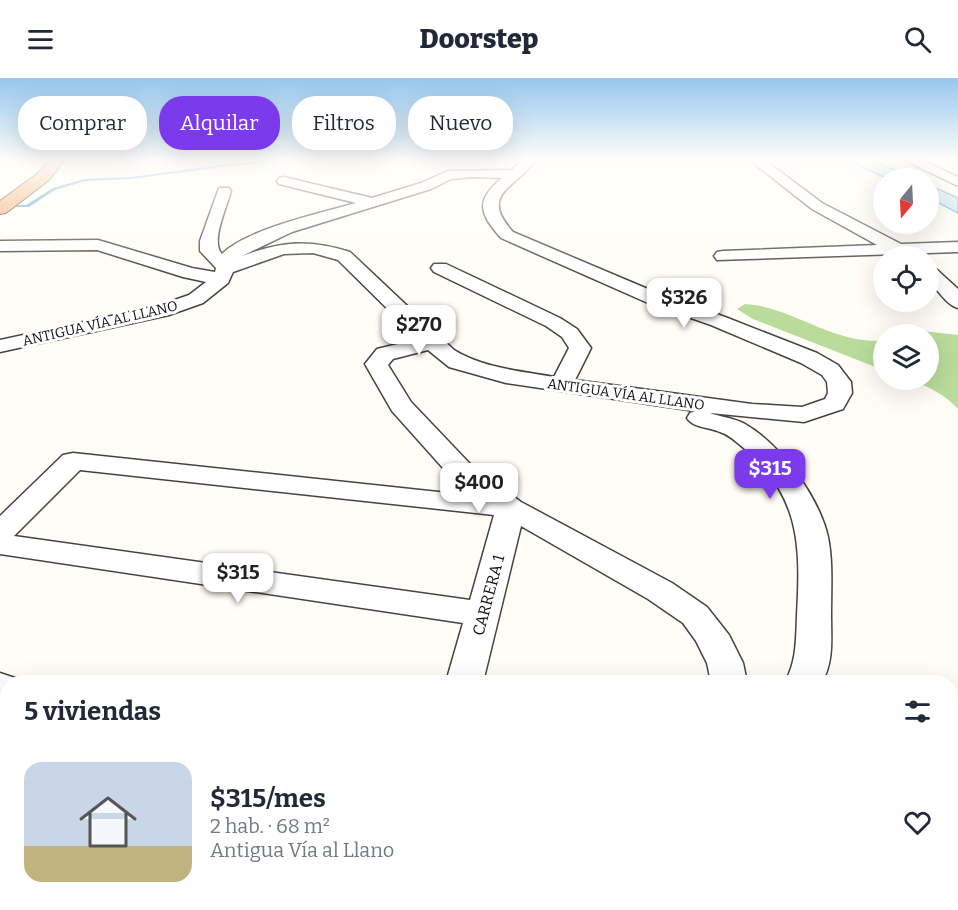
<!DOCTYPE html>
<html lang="es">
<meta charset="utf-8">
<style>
body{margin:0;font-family:Bitter,serif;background:#f2f2f3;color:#1f2937;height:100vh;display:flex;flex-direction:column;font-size:22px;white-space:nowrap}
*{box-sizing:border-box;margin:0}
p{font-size:20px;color:#747a83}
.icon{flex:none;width:33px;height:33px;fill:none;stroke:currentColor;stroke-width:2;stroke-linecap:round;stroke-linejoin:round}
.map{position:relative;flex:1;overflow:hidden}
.panel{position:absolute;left:0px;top:597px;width:958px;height:236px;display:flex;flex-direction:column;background:#fff;border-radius:24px 24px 0 0;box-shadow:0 6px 24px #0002}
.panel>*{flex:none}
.top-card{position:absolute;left:18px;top:18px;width:600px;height:54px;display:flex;gap:12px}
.needle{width:39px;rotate:198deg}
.fabs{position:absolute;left:873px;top:90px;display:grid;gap:12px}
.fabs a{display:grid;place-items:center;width:66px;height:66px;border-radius:50%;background:#fff;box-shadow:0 6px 24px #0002;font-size:30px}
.price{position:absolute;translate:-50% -51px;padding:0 14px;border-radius:12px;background:#fff;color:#222;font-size:20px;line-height:39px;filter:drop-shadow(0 2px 3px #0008)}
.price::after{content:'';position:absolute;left:50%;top:36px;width:18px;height:14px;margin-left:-9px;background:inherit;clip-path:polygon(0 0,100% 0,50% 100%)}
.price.current{background:#7c3aed;color:#fff}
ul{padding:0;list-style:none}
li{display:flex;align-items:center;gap:18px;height:150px;padding:0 24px}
li span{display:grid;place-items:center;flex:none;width:168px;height:120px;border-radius:18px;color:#555}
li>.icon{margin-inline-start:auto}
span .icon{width:72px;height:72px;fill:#fffc;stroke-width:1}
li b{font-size:26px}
h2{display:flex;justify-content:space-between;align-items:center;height:72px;padding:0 24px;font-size:26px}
.tag{padding:0 21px;border-radius:24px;background:#fff;box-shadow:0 6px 24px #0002;font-size:21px;line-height:54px}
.tag.current{background:#7c3aed;color:#fff}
header{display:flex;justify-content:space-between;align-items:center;height:78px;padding:0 24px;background:#fff;font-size:27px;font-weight:800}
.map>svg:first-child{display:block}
.forest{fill:#b9dc9c}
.water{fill:#b9e0f7;stroke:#3f96cf;stroke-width:1.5}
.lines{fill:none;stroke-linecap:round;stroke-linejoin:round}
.stream{fill:#3f96cf;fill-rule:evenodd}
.minor-casing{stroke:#444;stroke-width:3}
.highway-casing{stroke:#222;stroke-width:2}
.minor{fill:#fff;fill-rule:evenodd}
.highway{fill:#f5a25d;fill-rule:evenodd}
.labels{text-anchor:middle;stroke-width:6;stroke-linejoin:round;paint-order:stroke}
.far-street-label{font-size:14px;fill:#111;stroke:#fff}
.street-label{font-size:16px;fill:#111;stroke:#fff}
</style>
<header><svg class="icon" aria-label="menu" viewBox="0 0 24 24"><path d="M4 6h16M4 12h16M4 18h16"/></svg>Doorstep<svg class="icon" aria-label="search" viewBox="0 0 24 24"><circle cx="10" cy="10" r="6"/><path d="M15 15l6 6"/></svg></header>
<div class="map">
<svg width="958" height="832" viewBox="0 0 958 832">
<rect width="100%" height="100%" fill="#fffdf5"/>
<g class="forest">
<path d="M745 226C793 229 830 265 883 263V292L753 241 737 231Z"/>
<path d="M905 251 958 257V331C946 317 927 308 910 302H928V256H890L889 252Z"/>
</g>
<g class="water">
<path d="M848 83H874L913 100H886Z"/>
<path d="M929 107 958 120V135L929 120Z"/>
</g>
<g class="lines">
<path class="stream" d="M265 83H284L230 88 131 101 85 103 55 112 29 129H0V127H26L53 110 85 101 131 99 230 86Z"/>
<defs>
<g id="minor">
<path d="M521 83H535C514 111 479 116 513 154L662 217 725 239 817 275 838 287 851 304 852 315 843 331 804 344 710 335C721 339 734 340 745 346 780 366 819 419 828 459 833 484 831 511 831 537 831 560 834 583 822 604H785C797 583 796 560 797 537 801 464 800 416 739 366 733 361 727 356 720 354 709 349 693 350 687 340L690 335 695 333 506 305 449 289 428 272 393 281 388 287 411 324 471 387 521 424 672 505 707 529 729 557 743 585 747 604H711L707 585 696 563 683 545 648 521 521 448 483 604H446L463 545 0 476V438L63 377 73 375 476 418 451 399 392 333 365 286 377 271 418 261 338 182 313 175 284 176 233 194 228 205 203 225 169 237 0 274V262L157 228 189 217 206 204 183 199 97 172 0 173V163L98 162 192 190 215 194 216 190 200 173V163L219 110H229L231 113C227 129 210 164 222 176 247 151 321 135 356 125L279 106 277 103 279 100 284 99 372 120 421 105 448 93 512 92ZM472 99 502 100C474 123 480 136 501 160L648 225 711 247 801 285 822 297 827 304 828 315 825 321 802 329 752 326 575 302 591 270 577 251 560 240 446 186H434L431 190 434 194 546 248 562 259 569 270 554 299C521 293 483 290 454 272L350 174C310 161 282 163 242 178L292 154 431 111 451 101ZM80 392 494 437 470 522 14 458Z"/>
<path d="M751 83H766L822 125 901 166 958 164V174L717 182 714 178 717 174 723 173 877 167 812 131Z"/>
<path d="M906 83H923L958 99V108Z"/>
<path d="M928 188 934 189 958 211V230C946 227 938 211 928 203Z"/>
<path d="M0 595 21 602 23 604H8V626L0 625Z"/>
<path d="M951 677 958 678V714L951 713Z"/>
<path d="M49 825H95L96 828 94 832H46Z"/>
<path d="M218 825H266L263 832H215Z"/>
<path d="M382 825H430L428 832H380Z"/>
<path d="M713 825H761L762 832H714Z"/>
</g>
<path id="highway" d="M49 83H64L49 102 6 135 0 136V123L37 96Z"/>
</defs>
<use href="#minor" class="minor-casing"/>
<use href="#highway" class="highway-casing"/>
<use href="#minor" class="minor"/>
<use href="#highway" class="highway"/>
</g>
<linearGradient id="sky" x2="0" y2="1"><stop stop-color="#95c6ee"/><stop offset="0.41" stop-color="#fffefa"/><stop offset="1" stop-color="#fffefa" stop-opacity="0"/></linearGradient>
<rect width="958" height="200" fill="url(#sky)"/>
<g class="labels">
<g class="far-street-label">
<text transform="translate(100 245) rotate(-13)" y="5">ANTIGUA VÍA AL LLANO</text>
<text transform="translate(626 316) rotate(8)" y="5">ANTIGUA VÍA AL LLANO</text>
</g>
<g class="street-label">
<text transform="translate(488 517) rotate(-75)" y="6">CARRERA 1</text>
</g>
</g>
</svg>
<div class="fabs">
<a><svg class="needle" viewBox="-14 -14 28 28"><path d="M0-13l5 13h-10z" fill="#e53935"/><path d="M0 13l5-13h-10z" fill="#747a83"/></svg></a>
<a><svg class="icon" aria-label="locate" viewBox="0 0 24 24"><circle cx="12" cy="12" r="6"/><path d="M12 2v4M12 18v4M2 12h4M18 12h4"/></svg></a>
<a><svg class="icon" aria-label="layers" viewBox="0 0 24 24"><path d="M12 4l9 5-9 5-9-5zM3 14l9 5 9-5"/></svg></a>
</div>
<b class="price" style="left:684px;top:251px">$326</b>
<b class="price" style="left:419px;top:278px">$270</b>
<b class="price current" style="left:770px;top:422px">$315</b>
<b class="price" style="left:479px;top:436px">$400</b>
<b class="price" style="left:238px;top:526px">$315</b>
<div class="top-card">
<a class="tag">Comprar</a>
<a class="tag current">Alquilar</a>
<a class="tag">Filtros</a>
<a class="tag">Nuevo</a>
</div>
<section class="panel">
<h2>5 viviendas<svg class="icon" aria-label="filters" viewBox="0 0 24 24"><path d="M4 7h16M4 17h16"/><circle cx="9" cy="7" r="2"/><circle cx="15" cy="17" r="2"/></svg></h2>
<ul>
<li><span style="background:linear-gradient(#c9d6e8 70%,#c2b280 0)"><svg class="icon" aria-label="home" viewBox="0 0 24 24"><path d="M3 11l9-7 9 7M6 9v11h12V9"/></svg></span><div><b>$315/mes</b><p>2 hab. · 68 m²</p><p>Antigua Vía al Llano</p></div><svg class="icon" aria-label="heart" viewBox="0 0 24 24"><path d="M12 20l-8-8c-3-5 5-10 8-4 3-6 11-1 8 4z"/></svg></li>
</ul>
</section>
</div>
